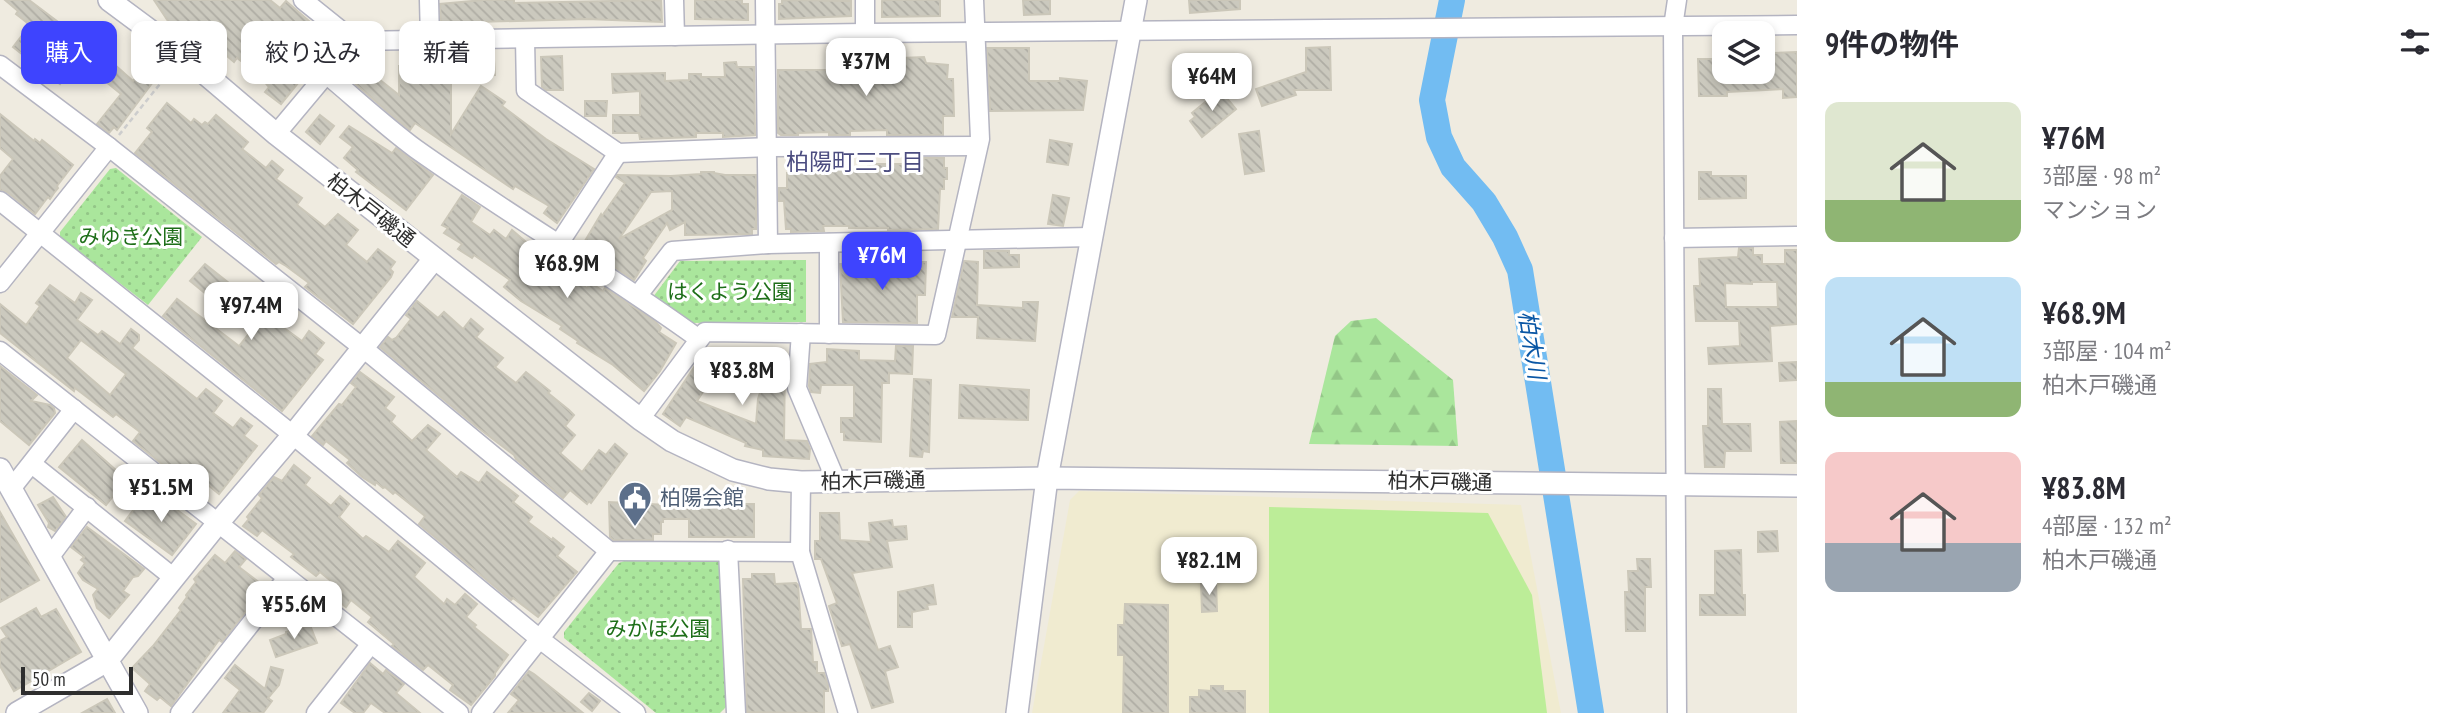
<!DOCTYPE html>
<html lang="ja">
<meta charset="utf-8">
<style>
body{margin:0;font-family:"PT Sans Narrow","Noto Sans JP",sans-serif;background:#f2f2f3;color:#2b2b33;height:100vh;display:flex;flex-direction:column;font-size:26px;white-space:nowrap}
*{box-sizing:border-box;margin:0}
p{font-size:23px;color:#7c7c81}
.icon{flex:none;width:38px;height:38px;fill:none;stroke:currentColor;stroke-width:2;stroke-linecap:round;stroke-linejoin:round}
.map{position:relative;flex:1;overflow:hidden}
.sheet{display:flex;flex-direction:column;background:#fff;width:665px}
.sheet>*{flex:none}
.top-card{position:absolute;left:21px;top:21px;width:665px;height:63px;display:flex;gap:14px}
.fabs{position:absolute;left:1712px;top:21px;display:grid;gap:14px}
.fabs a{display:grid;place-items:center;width:63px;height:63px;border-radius:14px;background:#fff;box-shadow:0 4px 10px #0003;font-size:35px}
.scale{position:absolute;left:21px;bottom:18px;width:112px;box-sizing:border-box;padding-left:7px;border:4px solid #2e2e2e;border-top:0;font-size:19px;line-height:24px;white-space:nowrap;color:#2e2e2e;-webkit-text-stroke:5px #fff;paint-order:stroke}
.price{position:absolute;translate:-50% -60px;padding:0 16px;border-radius:14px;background:#fff;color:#222;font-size:23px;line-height:46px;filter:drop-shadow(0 2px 4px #0008)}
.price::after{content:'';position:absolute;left:50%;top:42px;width:21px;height:16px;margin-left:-10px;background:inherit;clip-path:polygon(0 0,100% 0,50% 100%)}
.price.active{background:#3e44fe;color:#fff}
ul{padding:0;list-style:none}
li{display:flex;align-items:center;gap:21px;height:175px;padding:0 28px}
li span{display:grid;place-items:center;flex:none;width:196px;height:140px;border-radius:14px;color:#555}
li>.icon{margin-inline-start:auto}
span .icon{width:84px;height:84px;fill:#fffc;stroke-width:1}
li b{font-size:30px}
h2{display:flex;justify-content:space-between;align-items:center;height:84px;padding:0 28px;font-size:30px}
.pill{padding:0 24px;border-radius:14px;background:#fff;box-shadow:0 4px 10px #0003;font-size:24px;line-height:63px}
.pill.active{background:#3e44fe;color:#fff}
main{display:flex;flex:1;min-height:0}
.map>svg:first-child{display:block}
.education{fill:#f0ebd0}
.forest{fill:url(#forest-firs)}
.park{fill:url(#park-dots)}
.pitch{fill:#bced98}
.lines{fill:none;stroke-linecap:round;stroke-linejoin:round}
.river{stroke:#72bcf2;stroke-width:26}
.building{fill:url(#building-back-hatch);stroke:#cbc7b9;stroke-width:2;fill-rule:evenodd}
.minor-casing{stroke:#b4b4c1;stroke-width:21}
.tertiary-casing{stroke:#b4b4c1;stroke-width:24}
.path{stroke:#cdcdcd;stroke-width:2.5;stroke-dasharray:5 3.5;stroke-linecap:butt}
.minor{stroke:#fff;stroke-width:18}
.tertiary{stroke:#fff;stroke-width:21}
.labels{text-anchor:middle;stroke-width:6;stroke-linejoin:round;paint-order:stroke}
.street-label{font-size:21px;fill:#2e2e2e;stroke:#fff}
.park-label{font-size:21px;fill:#1e6f19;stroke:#fff}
.service-label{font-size:21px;fill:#4e5e75;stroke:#fff;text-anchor:start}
.neighbourhood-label{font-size:23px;fill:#4c4d80;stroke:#fff}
.water-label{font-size:23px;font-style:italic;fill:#0a57a5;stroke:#fff}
</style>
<main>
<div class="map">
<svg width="1797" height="713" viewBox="0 0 1797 713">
<defs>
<pattern id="forest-firs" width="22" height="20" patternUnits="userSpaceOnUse" patternTransform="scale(1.75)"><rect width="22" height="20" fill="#aae69c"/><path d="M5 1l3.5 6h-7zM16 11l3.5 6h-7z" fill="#93c687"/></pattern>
<pattern id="park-dots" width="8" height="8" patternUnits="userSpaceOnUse" patternTransform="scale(1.75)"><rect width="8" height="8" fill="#aae69c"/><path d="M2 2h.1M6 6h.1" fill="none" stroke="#93c687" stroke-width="1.8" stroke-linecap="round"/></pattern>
<pattern id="building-back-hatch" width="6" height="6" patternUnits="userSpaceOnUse" patternTransform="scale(1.75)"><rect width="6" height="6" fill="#cbc9be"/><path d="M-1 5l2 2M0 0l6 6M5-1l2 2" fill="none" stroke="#afada4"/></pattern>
</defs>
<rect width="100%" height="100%" fill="#efebe0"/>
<path class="education" d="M1079 491 1521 505 1561 713H1032L1070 500Z"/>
<path class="forest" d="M1376 318 1453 380 1458 446 1309 444 1335 336 1351 321Z"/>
<g class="park">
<path d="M116 168 202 237 148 305 60 237V232L110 169Z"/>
<path d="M806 260V322L688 323 653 297 680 261Z"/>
<path d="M624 561 720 562 725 566 726 707 720 713H656L564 638V632L619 563Z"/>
</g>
<path class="pitch" d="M1269 507 1488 513 1532 595 1547 713H1269Z"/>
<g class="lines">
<path class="river" d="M1452 0 1432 100 1439 137 1453 167 1484 202 1505 237 1520 270 1591 713"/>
</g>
<g class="building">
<path d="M5 0H29L94 49 95 47 133 81 147 64 159 74 117 130 114 127 109 133 97 124 121 94 79 60 60 84 13 47 30 25 16 14 18 11Z"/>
<path d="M154 0H270L280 8 286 1 332 41 281 104 265 92 269 87 257 73 237 58 234 62 212 43 210 45 188 28 184 33 168 21Z"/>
<path d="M483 0H514V3L661 0 662 22 587 19 441 23 440 4Z"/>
<path d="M695 0H742V4H748V20L695 19Z"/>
<path d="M782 0 851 1V16L779 19V4H782Z"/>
<path d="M886 0H940V16L882 17V1Z"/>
<path d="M1023 0H1050V14L1024 15Z"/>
<path d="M1189 0H1240V9L1190 13Z"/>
<path d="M1330 47 1331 90H1294L1296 95 1262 106 1256 89 1306 72V48Z"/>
<path d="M886 48 901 49V58L924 57 926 63 948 65 947 79H953L954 116H943V135H887V130L850 131V135H829V132L798 133V135H781L778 133V70H827V49H841V70H867V66H887Z"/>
<path d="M987 48H1029V81H1060V78L1087 81 1083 110 990 111Z"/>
<path d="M1797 52V97L1783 98V89L1727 92V96H1699L1698 59H1715V75L1763 72V68H1773V53Z"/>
<path d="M562 56 563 90H546L542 87 541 57Z"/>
<path d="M355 60 399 95V66H412V61L434 60 435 67H442V71H451V134L481 86 505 102 502 106 546 139 594 169 557 223 544 213 549 206 515 186 513 189 415 123 410 130 396 119 344 74Z"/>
<path d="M494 60 495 75 480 76 479 61Z"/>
<path d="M736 62 737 67H754L755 135 723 137V133H696V137L640 139 639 133H613V115H640V91L613 93 612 74 665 73V81L689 80V74H701V77H725L724 63Z"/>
<path d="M1220 90 1236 109 1202 137 1190 121 1195 117 1192 113Z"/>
<path d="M585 101H607L606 116H585Z"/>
<path d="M167 103 191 123 194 119 202 125 205 122 208 124 216 115 248 142 242 149 266 168 272 161 283 170 276 179 302 198 297 205 325 227 338 214 358 230 346 245 367 262 378 249 395 262 390 269 393 272 391 277 353 324 305 287 309 283 286 266 279 262 276 264 135 153 152 132 147 128Z"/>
<path d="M0 114 34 141 35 139 40 143 42 140 73 165 57 186 58 188 54 193 50 199 48 197 35 214 7 192 0 190V176L13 159 0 148Z"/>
<path d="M320 115 334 126 320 144 306 132Z"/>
<path d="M349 126 392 153 396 148 433 175 406 210 356 172 358 170 344 158 353 147 340 137Z"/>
<path d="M1259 131 1264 171 1245 174 1239 134Z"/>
<path d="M1050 140 1072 144 1068 165 1047 162Z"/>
<path d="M923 158H944V168H947V179H944V189H940L938 229 888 230V228H849V226H823L824 231 791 232V229H786L784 201H779V188H787V173H790V163H839V169H868V164H912V159L923 160Z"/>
<path d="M701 172H714V173L725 175H756V229H752V234L685 235V222L670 230 667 223 643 258 646 261 634 280 582 246 601 214 602 216 625 183 616 177 617 175 671 176 701 174ZM672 191V210L619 239 651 192Z"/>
<path d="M1699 172H1711V176H1746V198L1699 199Z"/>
<path d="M462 195 480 207 471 222 490 235 494 230 506 239 512 230 532 247 531 249 587 288 591 283 603 291 605 288 655 321 661 328 659 332 676 343 660 371 644 391 613 365 577 343 578 341 560 329 562 326 521 301 504 287 510 280 474 255 472 258 458 249 462 244 444 233 448 228 442 225Z"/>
<path d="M1053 195 1069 198 1063 226 1048 224Z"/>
<path d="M1739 248H1753V255H1762V264H1785V250H1797V324L1770 326 1772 361 1709 364 1708 348 1740 346 1739 321H1696L1694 286H1700L1699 259 1738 257ZM1752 282H1777L1778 307H1726L1725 283 1752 284Z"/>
<path d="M984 251H1009V255H1019V267L984 268Z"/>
<path d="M964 261 978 262 977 305 1023 308V302H1038L1035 341 977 338 978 317H952Z"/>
<path d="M897 262H926L925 295H917V323L843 322 840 264 897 266Z"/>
<path d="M205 264 253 302 270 316 269 317 302 341 309 331 324 343 315 354 323 360 282 411 163 316 177 299 239 346 251 331 190 281Z"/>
<path d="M50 285 75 303 81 293 92 300 77 320 98 335 102 331 120 344 131 329 139 335V340L132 348 197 399 206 389 222 401 213 413 233 428 241 418 252 426 244 436 257 446 219 494 208 485 200 494 133 441 140 432 116 414 113 417 75 388 74 391 0 333V304L26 325 40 306 36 303ZM81 340 126 374 110 395 67 358Z"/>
<path d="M417 301 438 318 444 312 463 329 471 319 483 329 476 337 503 358 495 367 516 383 526 372 550 391 548 393 569 410 574 415 565 426 575 435 560 453 582 472 599 450 606 455 615 444 627 454 591 503 589 501 587 504 570 490 563 498 516 459 514 455 477 427 380 347 388 337 392 340 396 338 411 319 406 315Z"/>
<path d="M896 346H913L912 374 889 373V383H882L881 442 844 440V432H841V418H854V385H821L820 393 811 392 809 386 810 364 827 362V349L859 351V360L895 361Z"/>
<path d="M731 354 756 356V360H785L784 440 807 441 810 449 809 459 763 456V450L745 446 746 443 686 417 680 426 663 414 697 363 703 367 711 358 721 365 697 401 756 424 758 399 764 380H746V372L731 371Z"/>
<path d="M1797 362V380L1780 381 1779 363Z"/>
<path d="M0 366 37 395 31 401 50 405 54 408 55 413 29 445 0 421Z"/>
<path d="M360 372 394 397 385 408 395 416 391 422 412 441 428 425 440 434 426 450 457 477 461 472 479 483 487 472 518 496 513 502 532 517 528 522 552 540 553 538 564 547 557 556 577 572 538 617 513 598 511 600 419 524 425 516 395 492 393 494 385 487 383 488 376 482 375 485 362 477 347 463 350 460 326 441 323 445 312 436 339 404 342 405 356 387 351 383Z"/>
<path d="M914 379 931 380 929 452 923 451 922 457 910 456Z"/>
<path d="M960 385 1029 390 1028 420 959 418Z"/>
<path d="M1708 389H1721L1722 424H1750L1751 451H1725L1724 467H1705L1703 426H1708Z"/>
<path d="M1797 421V463H1781L1780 422Z"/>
<path d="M82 440 117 471 119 468 129 476 106 505 59 467Z"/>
<path d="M294 465 310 478 305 485 331 506 340 496 349 504 339 517 363 539 366 536 389 552 398 541 425 563 414 577 444 604 447 599 455 605 465 594 477 604 466 617 476 625 474 627 508 655 495 673V676L471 705 450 690 453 685 428 665 423 670 392 646 394 644 368 622 372 617 351 600 346 607 336 599 343 591 320 572 316 576 291 557 294 554 262 530 257 536 243 526 249 519 247 517 262 498 259 495 274 477 282 481Z"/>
<path d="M53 497 66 517 55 531 48 527 49 523 38 505Z"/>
<path d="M143 497 159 509 165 501 196 524 172 555 125 521Z"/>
<path d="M689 497H731V504H754V537H689V519H663V522H661V534H653V540H613L610 537 609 502 689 506Z"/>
<path d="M0 512 39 580 0 602Z"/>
<path d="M820 513H839L840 540 871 542 869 523 892 520 893 527 906 526 907 539 887 541 892 567 852 573 878 650 890 646 898 667 885 671 893 702 872 708 850 644 842 646 829 606 837 603 821 559H815V541H820Z"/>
<path d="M87 527 144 569 138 576 133 577 123 591 129 595 109 618 97 608 93 595 98 589 83 580 78 573 85 563 81 560 84 557 71 547Z"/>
<path d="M1777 531 1778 551 1758 552V532Z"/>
<path d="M1741 550 1742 595H1745V615H1700V595H1715V551Z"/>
<path d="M235 551 246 559 239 567 265 587 222 642 219 640 171 706 160 697 157 700 145 691 150 684 132 668 153 646 181 610 179 608 187 597 186 595 196 582 194 579 215 555 225 563Z"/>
<path d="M1637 559H1650L1651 587H1645V631H1626L1625 592H1629L1628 571H1638Z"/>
<path d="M752 574H774L775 584 796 583 798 585 801 629H811L813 662H817V673H824L828 685V691H824V713L747 712 743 579H752Z"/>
<path d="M1201 583H1216L1217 611 1202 612Z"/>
<path d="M933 585 936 604 927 605 928 609 912 612V627H898V592Z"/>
<path d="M1125 604 1168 605V713H1123L1124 655H1118V625H1124Z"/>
<path d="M36 608 41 617 56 609 81 652 14 691 0 666V641L7 637 1 628Z"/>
<path d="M310 625 317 643 276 657 270 640 286 634V632Z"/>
<path d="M370 663 383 674 386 670 404 684 396 693 420 713H385L371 703 363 713H355L341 703Z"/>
<path d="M235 665 265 689 271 667 283 670 279 685 268 698 272 701 263 713H223L240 690 225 678Z"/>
<path d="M529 671 534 674 583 713H508L519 700 511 694Z"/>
<path d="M1211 686H1223V691H1245V713H1190V697H1199V690L1211 691Z"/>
<path d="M589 693 600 701 592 711 581 702Z"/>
<path d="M107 699 115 713H82Z"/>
</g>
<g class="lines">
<defs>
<g id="minor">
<path d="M303 0 354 41"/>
<path d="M429 0 430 39"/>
<path d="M674 0 675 36"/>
<path d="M765 0 768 244"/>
<path d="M865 0V33"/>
<path d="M1677 0 1673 27 1677 713"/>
<path d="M525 39 526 90 618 153 768 147 978 146"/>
<path d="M0 65 109 147 363 348 609 551 800 552 848 713"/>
<path d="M326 74C356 99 385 126 416 149 509 215 607 272 699 339"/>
<path d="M276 134 354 41 865 33 1797 25"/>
<path d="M0 201 293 435 541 640 636 713"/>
<path d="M1674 238 1797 236"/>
<path d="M829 243V334"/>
<path d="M558 245 618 153"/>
<path d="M0 283 109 147"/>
<path d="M638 295 672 251 768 244 1091 237"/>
<path d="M801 333 797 388 837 483"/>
<path d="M0 351 459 713"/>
<path d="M640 419 705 332 936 335 980 139 974 0"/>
<path d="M32 464 174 578"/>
<path d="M11 489 74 409"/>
<path d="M728 550 736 713"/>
<path d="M800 552 801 482"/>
<path d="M49 558 87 507"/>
<path d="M180 713 287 578"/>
<path d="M316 713 370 645"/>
<path d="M481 713 609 551"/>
</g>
<g id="tertiary">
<path d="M109 0 183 55 276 134 640 419 672 441 733 470 769 479 801 482 1047 478 1797 486"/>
<path d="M0 469 137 713"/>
<path d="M17 713 107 661 218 523 293 435 434 259"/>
<path d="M1017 713 1047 478 1136 0"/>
</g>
</defs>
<use href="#minor" class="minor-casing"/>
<use href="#tertiary" class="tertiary-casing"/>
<path class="path" d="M119 135 172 69"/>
<use href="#minor" class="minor"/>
<use href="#tertiary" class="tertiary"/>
</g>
<defs>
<symbol id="civic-pin" viewBox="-11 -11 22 30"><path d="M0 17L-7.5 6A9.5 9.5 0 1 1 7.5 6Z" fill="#5c6f8a" stroke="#fff"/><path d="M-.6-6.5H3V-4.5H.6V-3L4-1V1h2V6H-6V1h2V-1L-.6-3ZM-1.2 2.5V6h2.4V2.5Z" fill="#fff"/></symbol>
</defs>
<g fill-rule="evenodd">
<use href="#civic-pin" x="616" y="479" width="38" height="52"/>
</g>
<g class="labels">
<g class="street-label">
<text transform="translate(371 210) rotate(38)" y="7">柏木戸磯通</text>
<text transform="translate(873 481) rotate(-1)" y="7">柏木戸磯通</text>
<text transform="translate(1440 482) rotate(1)" y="7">柏木戸磯通</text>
</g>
<g class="park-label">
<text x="131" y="244">みゆき公園</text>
<text x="730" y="299">はくよう公園</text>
<text x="658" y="636">みかほ公園</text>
</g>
<g class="service-label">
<text x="660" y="505">柏陽会館</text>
</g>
<g class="neighbourhood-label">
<text x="855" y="170">柏陽町三丁目</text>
</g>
<g class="water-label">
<text transform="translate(1532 345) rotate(81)" y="8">柏木川</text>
</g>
</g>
</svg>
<div class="fabs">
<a><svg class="icon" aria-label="layers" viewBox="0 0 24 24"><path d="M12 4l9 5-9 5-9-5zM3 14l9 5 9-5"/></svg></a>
</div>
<div class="scale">50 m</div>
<b class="price" style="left:866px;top:98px">¥37M</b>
<b class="price" style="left:1212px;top:113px">¥64M</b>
<b class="price active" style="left:882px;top:292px">¥76M</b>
<b class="price" style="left:567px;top:300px">¥68.9M</b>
<b class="price" style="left:251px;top:342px">¥97.4M</b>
<b class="price" style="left:742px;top:407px">¥83.8M</b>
<b class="price" style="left:161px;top:524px">¥51.5M</b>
<b class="price" style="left:1209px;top:597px">¥82.1M</b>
<b class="price" style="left:294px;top:641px">¥55.6M</b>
<div class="top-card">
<a class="pill active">購入</a>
<a class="pill">賃貸</a>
<a class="pill">絞り込み</a>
<a class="pill">新着</a>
</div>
</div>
<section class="sheet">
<h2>9件の物件<svg class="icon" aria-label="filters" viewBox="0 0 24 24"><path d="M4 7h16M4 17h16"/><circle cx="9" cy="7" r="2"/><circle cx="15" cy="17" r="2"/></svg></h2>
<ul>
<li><span style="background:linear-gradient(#dfe7d0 70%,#8fb573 0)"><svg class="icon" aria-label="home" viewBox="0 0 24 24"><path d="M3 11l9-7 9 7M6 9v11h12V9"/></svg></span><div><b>¥76M</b><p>3部屋 · 98 m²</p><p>マンション</p></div></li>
<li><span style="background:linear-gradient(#bfe0f5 75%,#8fb573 0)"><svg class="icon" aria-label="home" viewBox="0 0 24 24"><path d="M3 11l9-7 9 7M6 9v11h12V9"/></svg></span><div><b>¥68.9M</b><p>3部屋 · 104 m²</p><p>柏木戸磯通</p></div></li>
<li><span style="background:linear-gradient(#f6c9c9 65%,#9aa5b1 0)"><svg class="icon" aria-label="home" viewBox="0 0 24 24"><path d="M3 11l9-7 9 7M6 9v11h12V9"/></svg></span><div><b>¥83.8M</b><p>4部屋 · 132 m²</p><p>柏木戸磯通</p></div></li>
</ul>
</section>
</main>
